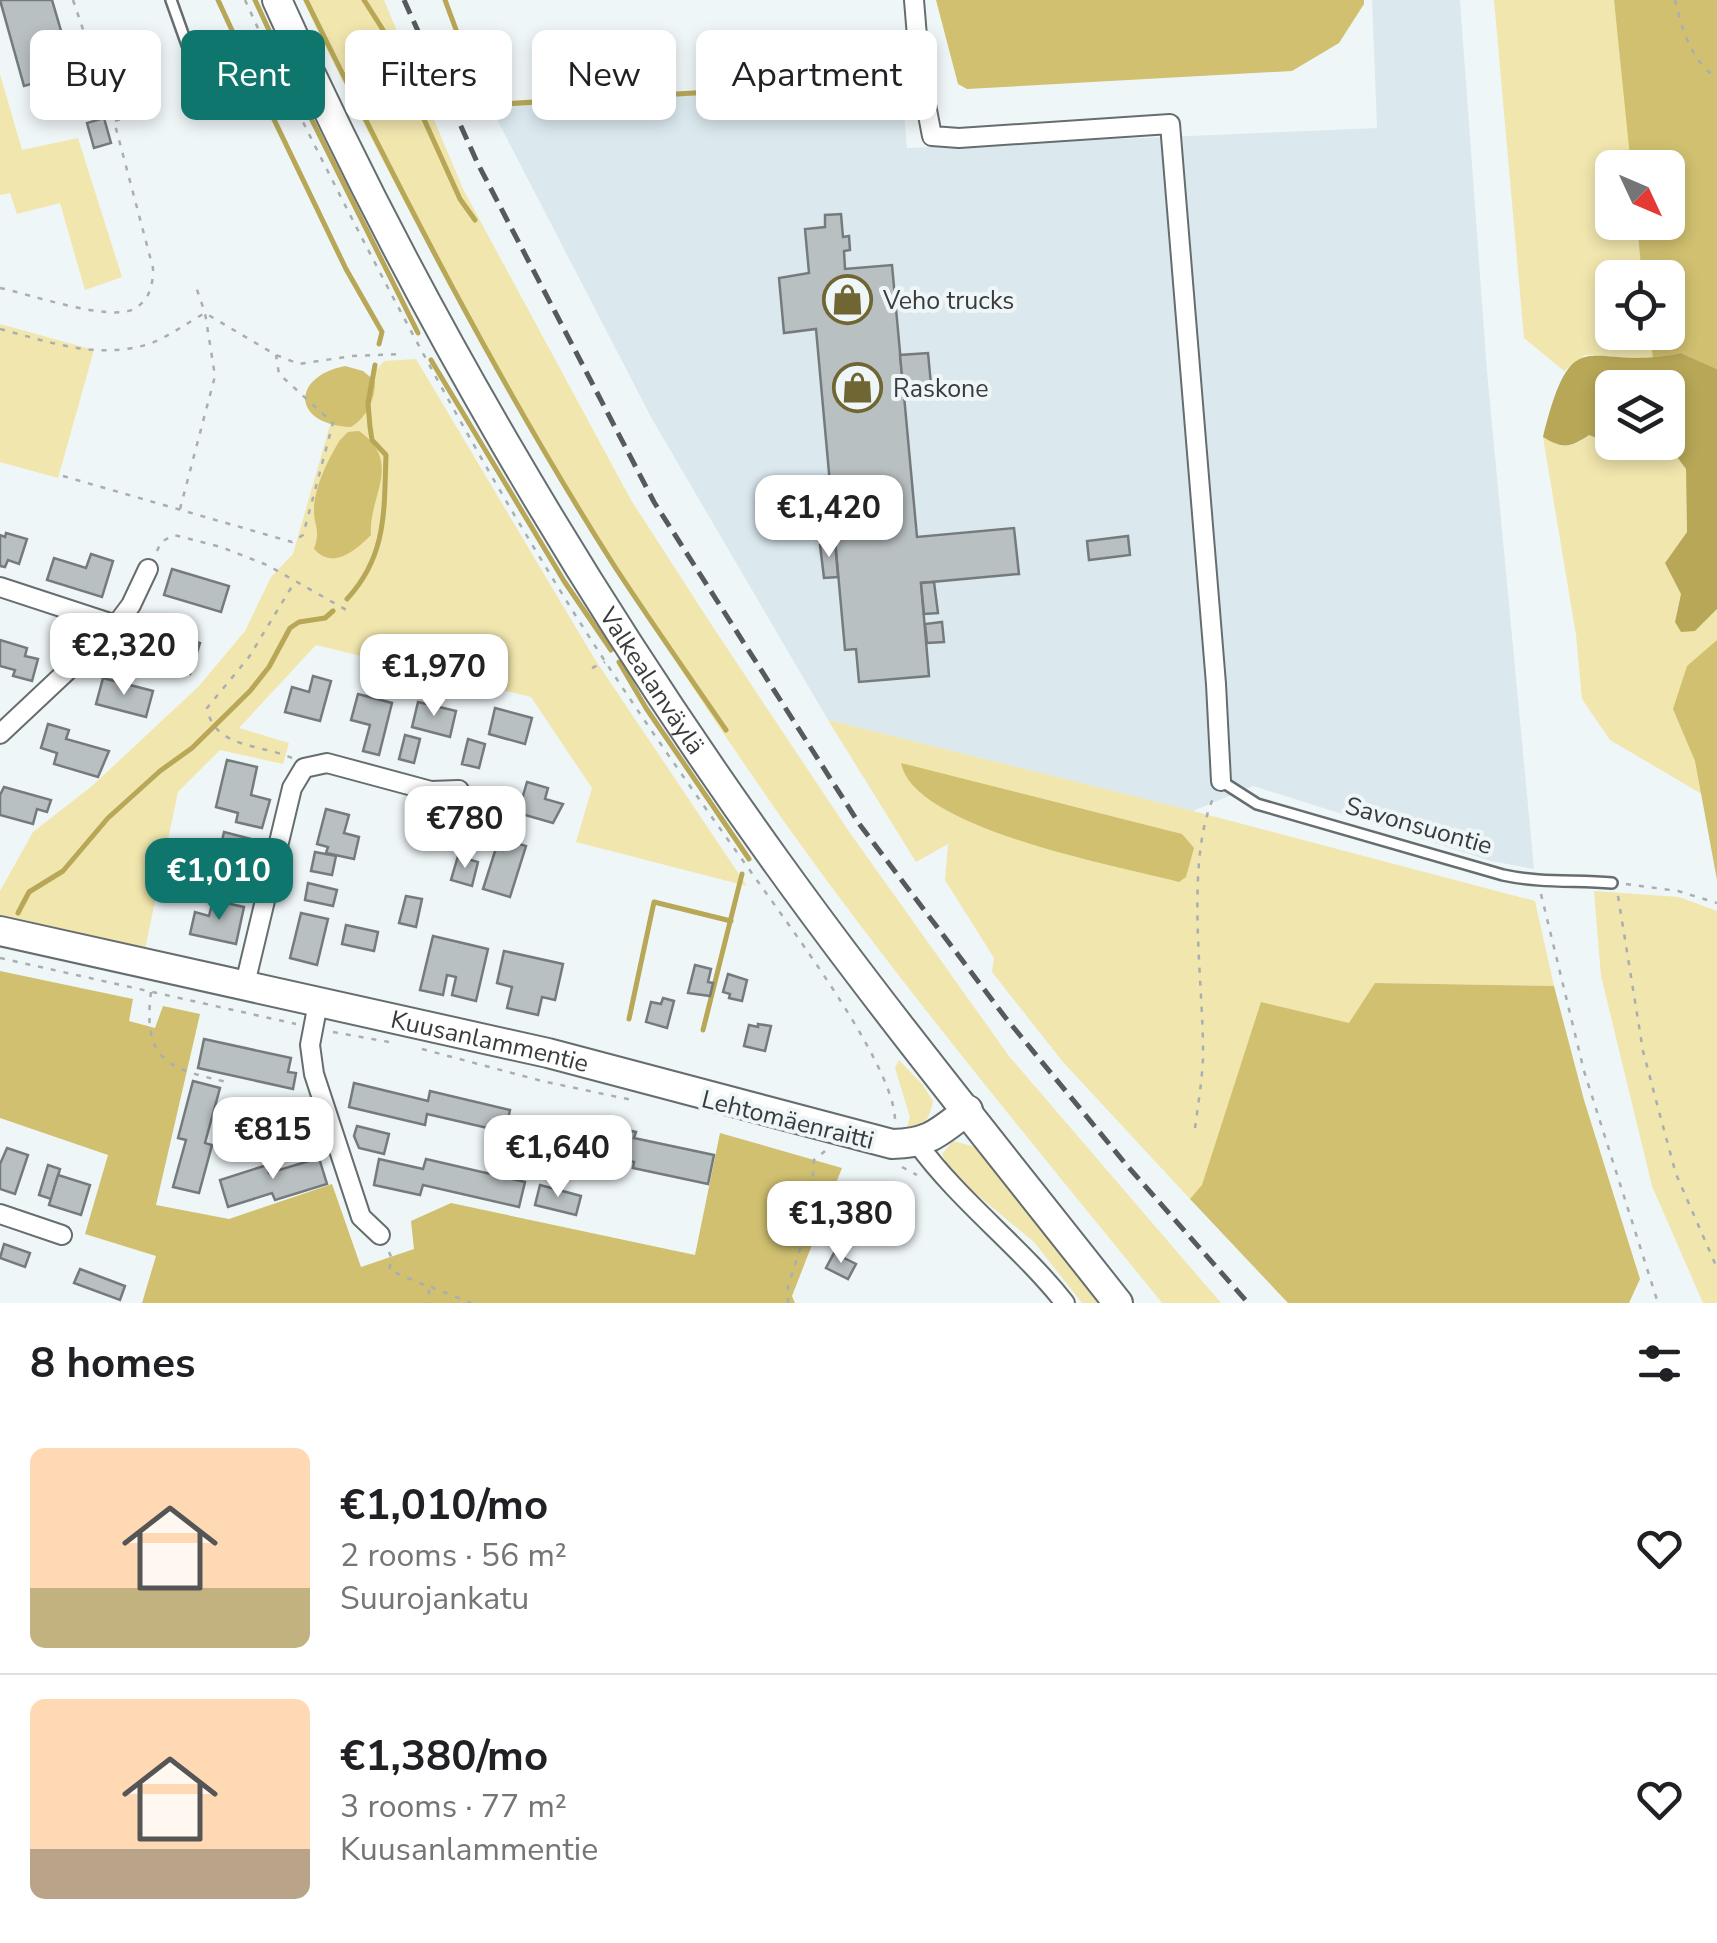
<!DOCTYPE html>
<meta charset="utf-8">
<style>
body{margin:0;font-family:"Nunito Sans",sans-serif;background:#f2f2f2;color:#202124;height:100vh;display:flex;flex-direction:column;font-size:38px;white-space:nowrap}
*{box-sizing:border-box;margin:0}
p{font-size:32px;color:#757577}
.icon{flex:none;width:55px;height:55px;fill:none;stroke:currentColor;stroke-width:2;stroke-linecap:round;stroke-linejoin:round}
.map{position:relative;height:1303px;overflow:hidden}
.details{display:flex;flex-direction:column;background:#fff;flex:1}
.details>*{flex:none}
.banner{position:absolute;left:30px;top:30px;width:1000px;height:90px;display:flex;gap:20px}
.needle{width:65px;rotate:134deg}
.buttons{position:absolute;left:1595px;top:150px;display:grid;gap:20px}
.buttons a{display:grid;place-items:center;width:90px;height:90px;border-radius:15px;background:#fff;box-shadow:0 5px 15px #0003;font-size:50px}
.price{position:absolute;translate:-50% -85px;padding:0 22px;border-radius:20px;background:#fff;color:#222;font-size:32px;line-height:65px;filter:drop-shadow(0 2px 5px #0008)}
.price::after{content:'';position:absolute;left:50%;top:60px;width:30px;height:22px;margin-left:-15px;background:inherit;clip-path:polygon(0 0,100% 0,50% 100%)}
.price.selected{background:#0f766e;color:#fff}
ul{padding:0;list-style:none}
li{display:flex;align-items:center;gap:30px;height:250px;padding:0 30px}
li+li{border-top:2px solid #e0e0e0}
li span{display:grid;place-items:center;flex:none;width:280px;height:200px;border-radius:15px;color:#555}
li>.icon{margin-inline-start:auto}
span .icon{width:120px;height:120px;fill:#fffc;stroke-width:1}
li b{font-size:42px}
h2{display:flex;justify-content:space-between;align-items:center;height:120px;padding:0 30px;font-size:42px}
.pill{padding:0 35px;border-radius:15px;background:#fff;box-shadow:0 5px 15px #0003;font-size:35px;line-height:90px}
.pill.selected{background:#0f766e;color:#fff}
.map>svg:first-child{display:block}
.built{fill:#dbe9ef}
.green{fill:#f1e6ae}
.forest{fill:#d0c070}
.water{fill:#b7a757;fill-rule:evenodd}
.lines{fill:none;stroke-linecap:round;stroke-linejoin:round}
.stream{stroke:#b7a757;stroke-width:5}
.building{fill:#b9c0c2;stroke:#757b7d;stroke-width:2.5}
.lane-casing{stroke:#666d6f;stroke-width:14}
.street-casing{stroke:#666d6f;stroke-width:22}
.secondary-casing{stroke:#666d6f;stroke-width:32}
.path{stroke:#a9aeb0;stroke-width:2.5;stroke-dasharray:5 8;stroke-linecap:butt}
.lane{stroke:#fff;stroke-width:9}
.street{stroke:#fff;stroke-width:18}
.secondary{stroke:#fff;stroke-width:28}
.rail{stroke:#575a5b;stroke-width:5;stroke-dasharray:15 8;stroke-linecap:butt}
.labels{text-anchor:middle;stroke-width:8;stroke-linejoin:round;paint-order:stroke}
.poi-label{font-size:25px;fill:#393b3c;stroke:#eff6f8;text-anchor:start}
.street-label{font-size:25px;fill:#393b3c;stroke:#eff6f8}
</style>
<div class="map">
<svg width="1717" height="1303" viewBox="0 0 1717 1303">
<rect width="100%" height="100%" fill="#eff6f8"/>
<path class="built" d="M1372 0H1460L1487 371 1534 869 1491 861 1253 786 1193 811 828 720 652 419 490 106 901 78 907 148 1377 128Z"/>
<g class="green">
<path d="M303 0H384L463 189 631 500 711 624 850 833 1009 1056 1221 1303H1162C1035 1146 905 991 788 827 604 565 441 289 303 0Z"/>
<path d="M1494 0H1614L1632 167 1612 168V222L1638 223 1644 277 1612 278V332L1650 333 1653 359 1585 355 1564 371 1524 338Z"/>
<path d="M0 74 22 150 78 138 122 277 85 290 60 203 17 214 10 193 0 195Z"/>
<path d="M0 324 94 350 58 478 0 462Z"/>
<path d="M416 359 594 658 747 886 576 842 592 788 531 697 316 645 239 728 289 743 283 764 220 750 178 792 145 949 0 915V891L33 832 92 786 199 686 245 631 271 577 293 554 330 425 384 361Z"/>
<path d="M1589 435 1618 447 1670 446 1686 469 1687 532 1665 563 1681 594 1675 622 1695 631 1717 609V803L1610 740 1582 699 1576 635 1543 437C1563 449 1570 449 1589 435Z"/>
<path d="M828 720 1193 811 1535 901 1554 986 1375 983 1350 1024 1190 1199 1063 1062 992 972 994 958 945 880 948 844 916 862Z"/>
<path d="M1594 891 1679 897 1717 911V1303H1703L1652 1186 1601 976Z"/>
<path d="M899 1060 922 1084 933 1101C930 1118 924 1128 906 1130L910 1117 895 1068Z"/>
<path d="M953 1141 976 1147 987 1158 1100 1303H1082L1034 1242 952 1174 942 1154Z"/>
</g>
<g class="forest">
<path d="M936 0H1364V4L1339 43 1292 71 967 89 958 84Z"/>
<path d="M1614 0H1717V369L1681 353 1653 359 1650 333 1668 332V278L1642 277 1637 223 1668 222V168L1631 167Z"/>
<path d="M345 366 363 371 375 381C375 400 367 417 351 427 292 425 290 377 345 366Z"/>
<path d="M359 431C404 463 368 496 371 535 355 551 333 570 314 549 321 529 314 527 314 510 314 487 329 458 340 440L348 432Z"/>
<path d="M1717 640V880L1695 761 1673 709 1687 666Z"/>
<path d="M901 763 1182 834 1194 848 1186 877 1179 882C1119 866 913 829 901 763Z"/>
<path d="M0 971 133 999 129 1021 155 1028 163 1006 200 1014 156 1205 229 1219 332 1184 361 1267 414 1249 411 1221 451 1203 695 1255 720 1133 842 1168 792 1296 795 1303H142L156 1256 85 1234 108 1155 0 1118Z"/>
<path d="M1375 983 1554 986 1584 1100 1640 1279 1629 1303H1288L1190 1199 1202 1185 1261 1002 1349 1023Z"/>
</g>
<path class="water" d="M1681 353 1717 369V609L1695 631 1681 632 1675 622 1681 594 1665 563 1687 532 1686 469 1669 446 1618 447 1589 435C1570 448 1563 449 1543 437 1574 313 1588 374 1681 353ZM1612 388H1668V442H1612Z"/>
<g class="lines">
<g class="stream">
<path d="M218 0 248 65"/>
<path d="M255 0 279 52"/>
<path d="M306 0C401 193 499 385 615 567 651 622 689 676 726 730"/>
<path d="M364 0 385 33 460 199 475 220"/>
<path d="M445 0 484 105 885 82"/>
<path d="M285 66 418 333"/>
<path d="M255 80 346 269 382 332 379 344"/>
<path d="M431 360 564 581 611 650"/>
<path d="M347 599C387 556 384 511 386 455L372 440 370 427 368 403 375 365"/>
<path d="M619 662 646 708 749 859"/>
<path d="M18 913 29 892 63 871 108 818 160 771 192 748 250 691 269 667 290 628 299 622 325 618 333 611"/>
<path d="M629 1019 654 902 731 921"/>
<path d="M703 1030 742 874"/>
</g>
</g>
<g class="building">
<path d="M0 0H52L73 72 24 86Z"/>
<path d="M104 118 111 143 94 148 87 123Z"/>
<path d="M841 214 843 237 849 236 850 250 844 251 845 269 892 265 917 537 1014 528 1019 574 921 583 929 676 859 682 856 649 845 650 816 329 784 333 779 278 809 273 805 229 825 227V215Z"/>
<path d="M928 353 932 395 904 397 900 355Z"/>
<path d="M6 533 27 539 19 564 8 560 5 567 0 566V535L5 537Z"/>
<path d="M1128 536 1130 555 1089 560 1087 541Z"/>
<path d="M835 542 838 577 824 578 820 545Z"/>
<path d="M91 554 113 561 102 597 47 580 54 558 86 568Z"/>
<path d="M172 569 229 586 221 612 164 595Z"/>
<path d="M934 582 938 613 924 614 921 583Z"/>
<path d="M145 619 165 626 163 632 200 643 190 674 151 661 154 652 137 647Z"/>
<path d="M942 622 944 642 927 643 925 624Z"/>
<path d="M0 640 27 648 25 656 38 659 32 681 13 676 15 670 0 666Z"/>
<path d="M313 676 331 681 320 721 285 712 292 687 309 692Z"/>
<path d="M103 678 153 691 146 717 96 704Z"/>
<path d="M358 694 392 703 379 755 363 751 370 725 351 720Z"/>
<path d="M418 702 456 711 450 737 412 727Z"/>
<path d="M495 708 532 718 525 744 489 734Z"/>
<path d="M48 724 69 730 66 739 109 751 98 777 54 764 57 753 41 748Z"/>
<path d="M405 735 420 739 414 763 399 759Z"/>
<path d="M468 739 485 744 479 768 462 764Z"/>
<path d="M227 760 257 767 251 795 270 800 262 828 236 822 238 813 216 807Z"/>
<path d="M527 782 548 788 545 799 563 804 553 823 518 813Z"/>
<path d="M4 787 51 800 47 812 37 809 33 824 0 815V795Z"/>
<path d="M495 792 518 798 513 819 489 813Z"/>
<path d="M326 809 349 815 344 833 359 837 354 859 326 853 328 847 317 844Z"/>
<path d="M224 832 259 841 252 870 237 867 233 885 196 877 204 841 221 845Z"/>
<path d="M506 840 526 846 510 897 483 889 496 848 503 850Z"/>
<path d="M315 852 336 856 332 875 311 871Z"/>
<path d="M458 856 478 862 472 886 451 880Z"/>
<path d="M308 883 337 890 333 906 305 900Z"/>
<path d="M406 896 422 899 416 927 399 923Z"/>
<path d="M213 900 244 907 236 944 190 934 195 912 209 916Z"/>
<path d="M301 913 328 919 317 965 290 958Z"/>
<path d="M346 925 378 932 374 951 342 944Z"/>
<path d="M433 936 488 949 476 1001 452 995 456 977 447 975 443 995 420 990Z"/>
<path d="M504 951 563 964 555 1000 542 997 538 1015 507 1008 512 987 497 983Z"/>
<path d="M695 965 711 969 708 982 713 983 710 996 688 993Z"/>
<path d="M728 974 747 980 742 1001 729 998 730 994 723 992Z"/>
<path d="M663 998 674 1001 667 1028 646 1022 651 1002 661 1004Z"/>
<path d="M758 1024 771 1026 765 1051 744 1046 749 1025 758 1027Z"/>
<path d="M204 1039 291 1058 288 1072 296 1073 293 1089 198 1068Z"/>
<path d="M193 1081 220 1088 205 1143 212 1145 199 1193 173 1187 186 1140 178 1138Z"/>
<path d="M354 1083 428 1101 430 1091 510 1110 505 1132 427 1114 425 1125 349 1107Z"/>
<path d="M236 1099 253 1103 246 1134 229 1130Z"/>
<path d="M571 1118 636 1132 634 1138 714 1155 708 1184 633 1168 634 1162 564 1147Z"/>
<path d="M357 1126 389 1134 384 1154 359 1148 354 1136Z"/>
<path d="M7 1148 28 1155 15 1194 0 1189V1164Z"/>
<path d="M319 1158 327 1184 275 1200 272 1193 228 1207 220 1180 267 1165 269 1173Z"/>
<path d="M379 1159 423 1169 426 1159 525 1182 519 1207 423 1185 420 1195 374 1185Z"/>
<path d="M48 1165 60 1169 51 1199 39 1195Z"/>
<path d="M58 1175 90 1185 81 1215 49 1205Z"/>
<path d="M540 1185 581 1196 576 1215 535 1205Z"/>
<path d="M860 1190 877 1211 866 1220 870 1225 860 1234 839 1208Z"/>
<path d="M4 1244 30 1253 25 1267 0 1258Z"/>
<path d="M834 1253 856 1264 848 1279 826 1268Z"/>
<path d="M80 1269 125 1286 120 1300 74 1283Z"/>
</g>
<g class="lines">
<defs>
<g id="lane">
<path d="M171 0 203 90 298 54"/>
<path d="M1221 781 1257 804 1503 875C1540 883 1575 880 1612 883"/>
</g>
<g id="street">
<path d="M914 0 920 73 932 136 959 138 1170 124 1216 684 1221 781"/>
<path d="M0 587 116 625"/>
<path d="M0 734 116 625 131 605 148 569"/>
<path d="M244 988 292 788 304 768 327 763 431 791 459 790"/>
<path d="M318 1003 310 1045 314 1074 361 1217 380 1235"/>
<path d="M917 1143C960 1202 1020 1246 1065 1303"/>
<path d="M0 1214 62 1235"/>
</g>
<g id="secondary">
<path id="s1" d="M277 0C410 298 587 599 778 864 886 1014 1004 1158 1118 1303"/>
<path id="s2" d="M0 931 548 1053 892 1144C930 1143 938 1133 968 1110"/>
</g>
</defs>
<use href="#lane" class="lane-casing"/>
<use href="#street" class="street-casing"/>
<use href="#secondary" class="secondary-casing"/>
<g class="path">
<path d="M73 0 114 120"/>
<path d="M245 0 268 50"/>
<path d="M1675 0C1682 29 1691 61 1717 78"/>
<path d="M280 76C364 245 451 413 550 574 622 693 703 805 784 918 813 959 896 1074 895 1121"/>
<path d="M0 288C29 294 109 322 134 309 150 300 153 285 153 268L114 121 138 115"/>
<path d="M0 329C50 342 97 360 149 344 168 337 187 323 205 313L276 355 299 364 352 356 403 354"/>
<path d="M63 476 292 542 303 535 333 423 279 374 276 355"/>
<path d="M180 509 215 376 205 313 195 284"/>
<path d="M157 551 161 542 174 535 221 547 267 565 350 612"/>
<path d="M592 668 605 662"/>
<path d="M292 758C262 744 214 749 207 708L249 657 294 583"/>
<path d="M1626 884 1678 891 1717 903"/>
<path d="M1541 894 1584 1071 1658 1303"/>
<path d="M1618 896 1643 1051 1661 1119 1676 1174 1717 1268"/>
<path d="M0 958 296 1024"/>
<path d="M151 992C142 1064 171 1069 231 1083"/>
<path d="M333 1032 389 1042"/>
<path d="M422 1049 542 1081 632 1100"/>
<path d="M1195 1128C1198 1105 1202 1081 1203 1058 1204 984 1184 863 1214 796"/>
<path d="M902 1167 917 1175"/>
<path d="M389 1252 392 1259 389 1270 429 1287V1303"/>
<path d="M431 1287 471 1303"/>
<path d="M788 1303V1287L810 1217 814 1160 825 1151"/>
</g>
<use href="#lane" class="lane"/>
<use href="#street" class="street"/>
<use href="#secondary" class="secondary"/>
<path class="rail" d="M404 0 478 164 654 502 860 825 1005 1017 1124 1162 1248 1303"/>
</g>
<defs>
<symbol id="shop-ring" viewBox="-11 -11 22 22"><circle r="9.5" fill="#eff6f8" stroke="#706633" stroke-width="1.5"/><path d="M-5-2.5h2.3a2.7 3.5 0 0 1 5.4 0H5L5.5 6h-11ZM-1.5-2.5h3a1.5 2.3 0 0 0-3 0Z" fill="#706633"/></symbol>
</defs>
<g fill-rule="evenodd">
<use href="#shop-ring" x="820" y="272" width="55" height="55"/>
<use href="#shop-ring" x="830" y="360" width="55" height="55"/>
</g>
<g class="labels">
<g class="poi-label">
<text x="883" y="309">Veho trucks</text>
<text x="893" y="397">Raskone</text>
</g>
<g class="street-label">
<text dy="9" stroke="none"><textPath href="#s1" startOffset="778">Valkealanväylä</textPath></text>
<text transform="translate(1419 825) rotate(16)" y="9">Savonsuontie</text>
<text dy="9" stroke="none"><textPath href="#s2" startOffset="502">Kuusanlammentie</textPath></text>
<text transform="translate(788 1119) rotate(14)" y="9">Lehtomäenraitti</text>
</g>
</g>
</svg>
<div class="buttons">
<a><svg class="needle" viewBox="-14 -14 28 28"><path d="M0-13l5 13h-10z" fill="#e53935"/><path d="M0 13l5-13h-10z" fill="#757577"/></svg></a>
<a><svg class="icon" aria-label="locate" viewBox="0 0 24 24"><circle cx="12" cy="12" r="6"/><path d="M12 2v4M12 18v4M2 12h4M18 12h4"/></svg></a>
<a><svg class="icon" aria-label="layers" viewBox="0 0 24 24"><path d="M12 4l9 5-9 5-9-5zM3 14l9 5 9-5"/></svg></a>
</div>
<b class="price" style="left:829px;top:560px">€1,420</b>
<b class="price" style="left:124px;top:698px">€2,320</b>
<b class="price" style="left:434px;top:719px">€1,970</b>
<b class="price" style="left:465px;top:871px">€780</b>
<b class="price selected" style="left:219px;top:923px">€1,010</b>
<b class="price" style="left:273px;top:1182px">€815</b>
<b class="price" style="left:558px;top:1200px">€1,640</b>
<b class="price" style="left:841px;top:1266px">€1,380</b>
<div class="banner">
<a class="pill">Buy</a>
<a class="pill selected">Rent</a>
<a class="pill">Filters</a>
<a class="pill">New</a>
<a class="pill">Apartment</a>
</div>
</div>
<section class="details">
<h2>8 homes<svg class="icon" aria-label="filters" viewBox="0 0 24 24"><path d="M4 7h16M4 17h16"/><circle cx="9" cy="7" r="2"/><circle cx="15" cy="17" r="2"/></svg></h2>
<ul>
<li><span style="background:linear-gradient(#ffd9b3 70%,#c2b280 0)"><svg class="icon" aria-label="home" viewBox="0 0 24 24"><path d="M3 11l9-7 9 7M6 9v11h12V9"/></svg></span><div><b>€1,010/mo</b><p>2 rooms · 56 m²</p><p>Suurojankatu</p></div><svg class="icon" aria-label="heart" viewBox="0 0 24 24"><path d="M12 20l-8-8c-3-5 5-10 8-4 3-6 11-1 8 4z"/></svg></li>
<li><span style="background:linear-gradient(#ffd9b3 75%,#b9a48a 0)"><svg class="icon" aria-label="home" viewBox="0 0 24 24"><path d="M3 11l9-7 9 7M6 9v11h12V9"/></svg></span><div><b>€1,380/mo</b><p>3 rooms · 77 m²</p><p>Kuusanlammentie</p></div><svg class="icon" aria-label="heart" viewBox="0 0 24 24"><path d="M12 20l-8-8c-3-5 5-10 8-4 3-6 11-1 8 4z"/></svg></li>
</ul>
</section>
